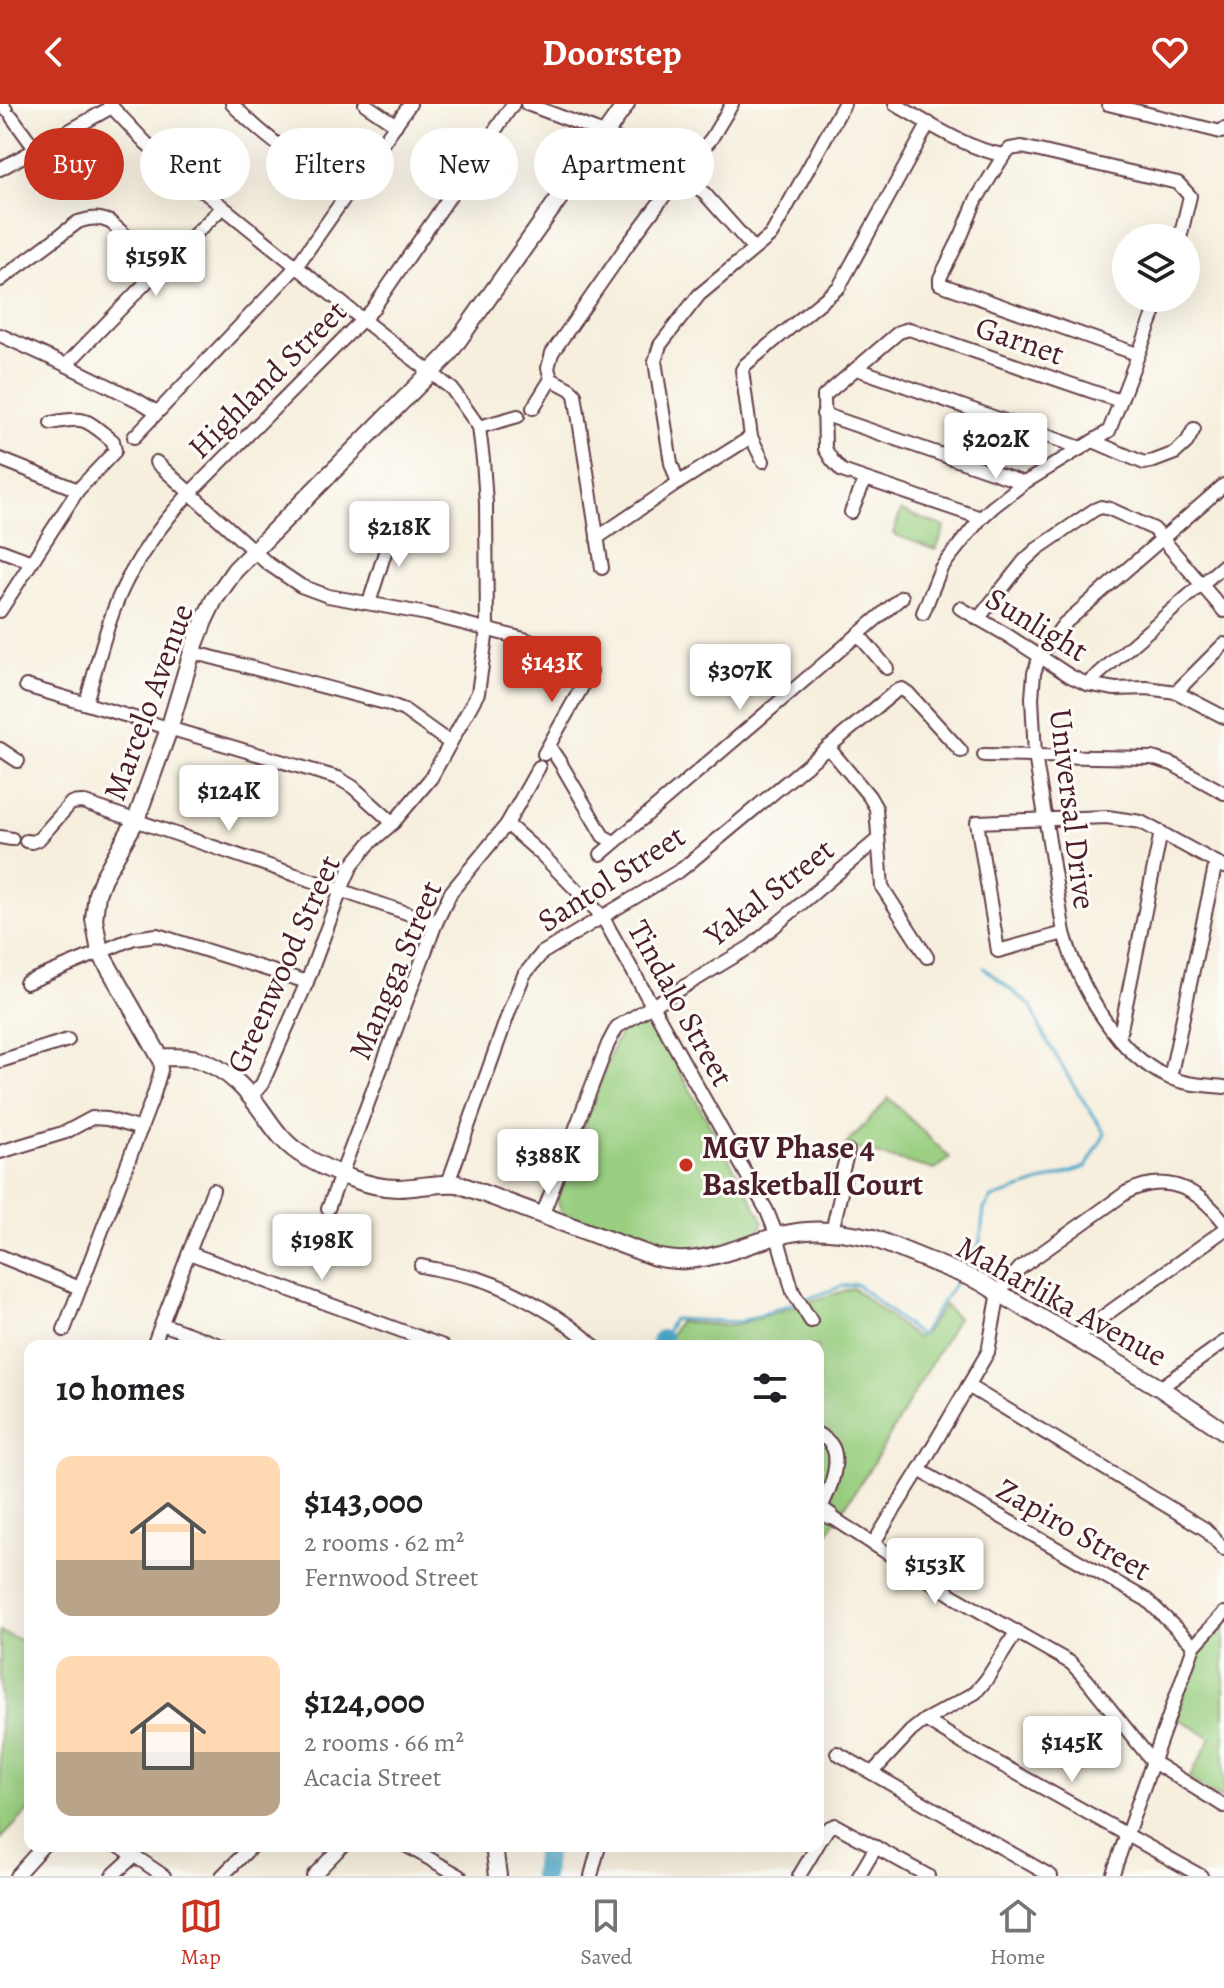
<!DOCTYPE html>
<meta charset="utf-8">
<style>
body{margin:0;font-family:Alegreya,serif;background:#f2f2f2;color:#202124;height:100vh;display:flex;flex-direction:column;font-size:30px;white-space:nowrap}
*{box-sizing:border-box;margin:0}
p{font-size:26px;color:#757577}
.icon{flex:none;width:44px;height:44px;fill:none;stroke:currentColor;stroke-width:2;stroke-linecap:round;stroke-linejoin:round}
.map{position:relative;flex:1;overflow:hidden}
.drawer{position:absolute;left:24px;top:1236px;width:800px;height:512px;display:flex;flex-direction:column;background:#fff;border-radius:16px;box-shadow:0 8px 32px #0002}
.drawer>*{flex:none}
.top-card{position:absolute;left:24px;top:24px;width:800px;height:72px;display:flex;gap:16px}
.tools{position:absolute;left:1112px;top:120px;display:grid;gap:16px}
.tools a{display:grid;place-items:center;width:88px;height:88px;border-radius:50%;background:#fff;box-shadow:0 8px 32px #0002;font-size:40px}
.price{position:absolute;translate:-50% -68px;padding:0 18px;border-radius:8px;background:#fff;color:#222;font-size:26px;line-height:52px;filter:drop-shadow(0 2px 4px #0008)}
.price::after{content:'';position:absolute;left:50%;top:48px;width:24px;height:18px;margin-left:-12px;background:inherit;clip-path:polygon(0 0,100% 0,50% 100%)}
.price.current{background:#c8321e;color:#fff}
ul{padding:0;list-style:none}
li{display:flex;align-items:center;gap:24px;height:200px;padding:0 32px}
li span{display:grid;place-items:center;flex:none;width:224px;height:160px;border-radius:16px;color:#555}
li>.icon{margin-inline-start:auto}
span .icon{width:96px;height:96px;fill:#fffc;stroke-width:1}
li b{font-size:34px}
h2{display:flex;justify-content:space-between;align-items:center;height:96px;padding:0 32px;font-size:34px}
.tag{padding:0 28px;border-radius:36px;background:#fff;box-shadow:0 8px 32px #0002;font-size:28px;line-height:72px}
.tag.current{background:#c8321e;color:#fff}
header{display:flex;justify-content:space-between;align-items:center;height:104px;padding:0 32px;background:#c8321e;color:#fff;font-size:36px;font-weight:700}
.dock{display:flex;justify-content:space-around;align-items:center;height:112px;border-top:2px solid #e0e0e0;background:#fff;font-size:22px;color:#757577}
.dock a{display:grid;justify-items:center;gap:4px}
.dock .current{color:#c8321e}
.map>svg:first-child{display:block}
.green{fill:#9acf81;stroke:#727756;stroke-width:2}
.lines{fill:none;stroke-linecap:round;stroke-linejoin:round}
.stream{stroke:#4ba7c9;stroke-width:3}
.river{stroke:#4ba7c9;stroke-width:20}
.minor-casing{stroke:#643e46;stroke-width:16}
.tertiary-casing{stroke:#643e46;stroke-width:20}
.minor{stroke:#fff;stroke-width:12}
.tertiary{stroke:#fff;stroke-width:16}
.poi-dot{fill:#c8321e;stroke:#fdfcf7;stroke-width:3}
.labels{text-anchor:middle;stroke-width:6;stroke-linejoin:round;paint-order:stroke}
.street-label{font-size:32px;fill:#4a1f2b;stroke:#fdfcf7}
.poi-label{font-size:32px;font-weight:bold;fill:#4a1f2b;stroke:#fdfcf7;text-anchor:start}
</style>
<header><svg class="icon" aria-label="back" viewBox="0 0 24 24"><path d="M15 5l-7 7 7 7"/></svg>Doorstep<svg class="icon" aria-label="heart" viewBox="0 0 24 24"><path d="M12 20l-8-8c-3-5 5-10 8-4 3-6 11-1 8 4z"/></svg></header>
<div class="map">
<svg width="1224" height="1772" viewBox="0 0 1224 1772">
<rect width="100%" height="100%" fill="#fdfcf7"/>
<filter id="ink" filterUnits="userSpaceOnUse"><feTurbulence type="fractalNoise" baseFrequency=".0125" numOctaves="2"/><feDisplacementMap in="SourceGraphic" scale="16" xChannelSelector="R" yChannelSelector="G"/><feConvolveMatrix kernelMatrix="1 2 1 2 8 2 1 2 1" color-interpolation-filters="sRGB"/></filter>
<filter id="wash" filterUnits="userSpaceOnUse"><feTurbulence type="fractalNoise" baseFrequency=".006" numOctaves="4" result="noise"/><feDisplacementMap in="SourceGraphic" scale="32" xChannelSelector="R" yChannelSelector="G"/><feGaussianBlur stdDeviation="1.8" result="paint"/><feColorMatrix in="noise" values="0 0 0 0 0 0 0 0 0 0 0 0 0 0 0 0 0 1.4 0 .05"/><feComposite in="paint" operator="in"/></filter>
<g filter="url(#wash)">
<rect width="100%" height="100%" fill="#f6efde"/>
<g class="green">
<path d="M901 407 945 423 936 446 893 430Z"/>
<path d="M648 911 760 1110 763 1118 759 1128C742 1133 724 1141 706 1144 662 1154 603 1124 562 1110L557 1095 614 941 622 927Z"/>
<path d="M889 994 950 1054 935 1066 845 1042Z"/>
<path d="M853 1184 916 1234 925 1229 944 1201 957 1214 878 1352 819 1442 818 1242H664L678 1218 732 1222Z"/>
<path d="M1224 1518V1696L1189 1675 1211 1634 1176 1613 1199 1544Z"/>
<path d="M0 1528 30 1540V1705L0 1736Z"/>
</g>
<g class="lines">
<g class="stream">
<path d="M964 1164 980 1139 984 1105 992 1094 1086 1063 1105 1030 1072 979 1042 928 1031 902 984 864"/>
<path d="M801 1197 840 1183 856 1180 920 1232 958 1174"/>
<path d="M662 1236 673 1215 739 1218 794 1199"/>
</g>
<g class="river">
<path d="M660 1242 662 1236"/>
<path d="M543 1772 546 1742"/>
</g>
</g>
</g>
<g filter="url(#ink)">
<g class="lines">
<defs>
<g id="minor">
<path d="M2 0 6 6"/>
<path d="M109 0 146 39 172 62 363 216 452 285 479 323 483 356 486 399 487 526 478 589 431 674 393 719 370 739 352 761 341 786 307 878 262 980 251 993"/>
<path d="M232 0C266 35 306 62 347 90"/>
<path d="M365 0 396 21"/>
<path d="M527 0 596 26 673 59 705 90 754 145"/>
<path d="M895 0C926 18 969 46 1004 51L1010 45 1022 43 1178 79 1190 92 1180 134"/>
<path d="M1108 0 1221 28 1224 25"/>
<path d="M12 13 36 46"/>
<path d="M1004 51 976 96 962 130 940 174V180L1137 250"/>
<path d="M0 65 112 3"/>
<path d="M0 176 78 118C90 114 98 113 110 118L162 162"/>
<path d="M0 231 66 261 139 297 157 308"/>
<path d="M66 261 162 162 222 104"/>
<path d="M857 265 1081 344"/>
<path d="M551 275 570 285 575 290 602 464"/>
<path d="M533 304 551 275 548 264 552 249 626 143 683 67 711 35 732 0"/>
<path d="M823 310 1024 379"/>
<path d="M479 323 518 312"/>
<path d="M134 333 296 163 410 0"/>
<path d="M1093 337 1144 359 1154 357 1175 349 1187 338 1194 325"/>
<path d="M0 355 78 386"/>
<path d="M763 357 751 333 742 266 745 261 839 183 929 19"/>
<path d="M156 358 267 459 301 482 328 492 427 510 524 535 543 542 591 567 544 650"/>
<path d="M678 379 671 359 655 257 660 241 699 191 770 132 774 126 844 0"/>
<path d="M1224 381 1064 520 1040 552 1034 569 1032 594 1035 651 1064 829C1079 882 1116 950 1168 973 1186 981 1205 981 1224 983"/>
<path d="M851 408 865 376"/>
<path d="M981 414 842 367 832 356 825 345 824 292 899 228 909 225 1120 297"/>
<path d="M597 434 678 379 751 333"/>
<path d="M0 446 32 458"/>
<path d="M369 499 394 420"/>
<path d="M960 504 1007 531 1070 572 1087 580 1115 585 1147 584 1176 588 1224 613"/>
<path d="M0 507 78 386 115 347 113 337C85 315 87 312 51 319"/>
<path d="M923 509 941 464 981 414 993 403 1024 379 1109 327 1160 194"/>
<path d="M978 515 1024 457 1037 445 1094 406 1101 403 1110 405 1154 425 1224 507"/>
<path d="M858 530 887 564"/>
<path d="M192 548 389 600 404 606 450 639"/>
<path d="M1087 580 1224 461"/>
<path d="M26 582 338 674 353 683 393 719"/>
<path d="M1176 588 1224 540"/>
<path d="M86 598C98 559 108 511 128 474 145 443 165 415 190 389L372 206 513 0"/>
<path d="M549 642 561 660 603 732 614 738"/>
<path d="M828 643 869 692 876 704 882 783 927 853"/>
<path d="M0 645 18 657"/>
<path d="M984 651 1152 654 1172 660 1224 689"/>
<path d="M507 720 541 750 602 812 767 1107 777 1132 793 1188 811 1217"/>
<path d="M0 733 12 735"/>
<path d="M26 737 32 738 39 735 71 699 82 698 436 819"/>
<path d="M601 750 902 493"/>
<path d="M1064 829 998 847 977 718 1107 713 1141 718 1224 763"/>
<path d="M26 879 134 834 157 831 307 878"/>
<path d="M1119 935 1161 728"/>
<path d="M0 957 68 936"/>
<path d="M1170 974 1216 758"/>
<path d="M0 1048 66 1028 92 1014 107 1015 141 1025"/>
<path d="M448 1079 510 905 524 871 542 849 682 765 896 587 902 585 908 589 961 647"/>
<path d="M328 1105 436 819 451 788 507 720 539 663"/>
<path d="M542 1112 608 940 617 923 750 843 878 735"/>
<path d="M832 1127 844 1076 841 1073 848 1047"/>
<path d="M189 1149 443 1242"/>
<path d="M0 1152 80 1184"/>
<path d="M421 1162C439 1166 458 1169 476 1174 514 1185 566 1215 594 1242"/>
<path d="M162 1220 222 1242"/>
<path d="M64 1226 154 990 161 966 160 953"/>
<path d="M1076 1232 1224 1126"/>
<path d="M153 1242 213 1086"/>
<path d="M968 1282 1205 1425 1224 1445"/>
<path d="M1160 1284 1224 1238"/>
<path d="M818 1330C822 1333 826 1334 829 1338 844 1353 829 1389 820 1405"/>
<path d="M919 1366 1147 1496 1194 1542"/>
<path d="M830 1412 955 1493 1071 1559 1087 1576 1153 1658 1224 1702"/>
<path d="M873 1440 919 1366 988 1248 999 1188 1020 1164 1127 1088C1167 1068 1198 1085 1224 1118"/>
<path d="M925 1616 964 1640 1201 1772"/>
<path d="M837 1649 1051 1772"/>
<path d="M872 1669 911 1627 925 1616 975 1589 986 1576 1017 1527"/>
<path d="M818 1740 828 1724 835 1721 928 1772"/>
<path d="M120 1742 164 1772"/>
<path d="M407 1742 460 1772"/>
<path d="M16 1772 43 1742"/>
<path d="M112 1772 134 1752"/>
<path d="M222 1772 252 1742"/>
<path d="M313 1772 342 1742"/>
<path d="M591 1772 599 1742"/>
<path d="M799 1772 817 1742"/>
<path d="M859 1772 876 1743"/>
<path d="M1112 1772 1194 1542 1224 1509"/>
</g>
<g id="tertiary">
<path d="M626 0 447 252 235 466 214 496 204 517 192 548 169 625 136 716 103 774 97 790 94 815 100 848 160 953C172 954 186 952 197 955 229 965 248 987 266 1013 277 1029 287 1042 304 1052 329 1067 368 1084 397 1084 417 1084 438 1078 458 1080L655 1153C666 1155 675 1157 686 1156 727 1154 765 1130 806 1127 828 1125 851 1129 873 1134L979 1177 1160 1284 1224 1327"/>
<path d="M818 1408 820 1405 830 1412"/>
<path d="M494 1742 498 1772"/>
</g>
</defs>
<use href="#minor" class="minor-casing"/>
<use href="#tertiary" class="tertiary-casing"/>
<use href="#minor" class="minor"/>
<use href="#tertiary" class="tertiary"/>
</g>
</g>
<circle class="poi-dot" cx="686" cy="1061" r="8"/>
<g class="labels">
<g class="street-label">
<text transform="translate(1020 236) rotate(19)" y="11">Garnet</text>
<text transform="translate(267 275) rotate(-45)" y="11">Highland Street</text>
<text transform="translate(1037 520) rotate(31)" y="11">Sunlight</text>
<text transform="translate(148 598) rotate(-70)" y="11">Marcelo Avenue</text>
<text transform="translate(1073 705) rotate(83)" y="11">Universal Drive</text>
<text transform="translate(611 774) rotate(-33)" y="11">Santol Street</text>
<text transform="translate(769 788) rotate(-38)" y="11">Yakal Street</text>
<text transform="translate(283 860) rotate(-66)" y="11">Greenwood Street</text>
<text transform="translate(395 866) rotate(-67)" y="11">Mangga Street</text>
<text transform="translate(681 899) rotate(61)" y="11">Tindalo Street</text>
<text transform="translate(1062 1197) rotate(29)" y="11">Maharlika Avenue</text>
<text transform="translate(1074 1425) rotate(30)" y="11">Zapiro Street</text>
</g>
<g class="poi-label">
<text x="702" y="1054">MGV Phase 4<tspan x="702" dy="37">Basketball Court</tspan></text>
</g>
</g>
</svg>
<div class="tools">
<a><svg class="icon" aria-label="layers" viewBox="0 0 24 24"><path d="M12 4l9 5-9 5-9-5zM3 14l9 5 9-5"/></svg></a>
</div>
<b class="price" style="left:156px;top:194px">$159K</b>
<b class="price" style="left:996px;top:377px">$202K</b>
<b class="price" style="left:399px;top:465px">$218K</b>
<b class="price current" style="left:552px;top:600px">$143K</b>
<b class="price" style="left:740px;top:608px">$307K</b>
<b class="price" style="left:229px;top:729px">$124K</b>
<b class="price" style="left:548px;top:1093px">$388K</b>
<b class="price" style="left:322px;top:1178px">$198K</b>
<b class="price" style="left:935px;top:1502px">$153K</b>
<b class="price" style="left:1072px;top:1680px">$145K</b>
<div class="top-card">
<a class="tag current">Buy</a>
<a class="tag">Rent</a>
<a class="tag">Filters</a>
<a class="tag">New</a>
<a class="tag">Apartment</a>
</div>
<section class="drawer">
<h2>10 homes<svg class="icon" aria-label="filters" viewBox="0 0 24 24"><path d="M4 7h16M4 17h16"/><circle cx="9" cy="7" r="2"/><circle cx="15" cy="17" r="2"/></svg></h2>
<ul>
<li><span style="background:linear-gradient(#ffd9b3 65%,#b9a48a 0)"><svg class="icon" aria-label="home" viewBox="0 0 24 24"><path d="M3 11l9-7 9 7M6 9v11h12V9"/></svg></span><div><b>$143,000</b><p>2 rooms · 62 m²</p><p>Fernwood Street</p></div></li>
<li><span style="background:linear-gradient(#ffd9b3 60%,#b9a48a 0)"><svg class="icon" aria-label="home" viewBox="0 0 24 24"><path d="M3 11l9-7 9 7M6 9v11h12V9"/></svg></span><div><b>$124,000</b><p>2 rooms · 66 m²</p><p>Acacia Street</p></div></li>
</ul>
</section>
</div>
<nav class="dock">
<a class="current"><svg class="icon" aria-label="map" viewBox="0 0 24 24"><path d="M3 6l6-2 6 2 6-2v14l-6 2-6-2-6 2zM9 4v14M15 6v14"/></svg>Map</a>
<a><svg class="icon" aria-label="saved" viewBox="0 0 24 24"><path d="M7 4h10v16l-5-4-5 4z"/></svg>Saved</a>
<a><svg class="icon" aria-label="home" viewBox="0 0 24 24"><path d="M3 11l9-7 9 7M6 9v11h12V9"/></svg>Home</a>
</nav>
